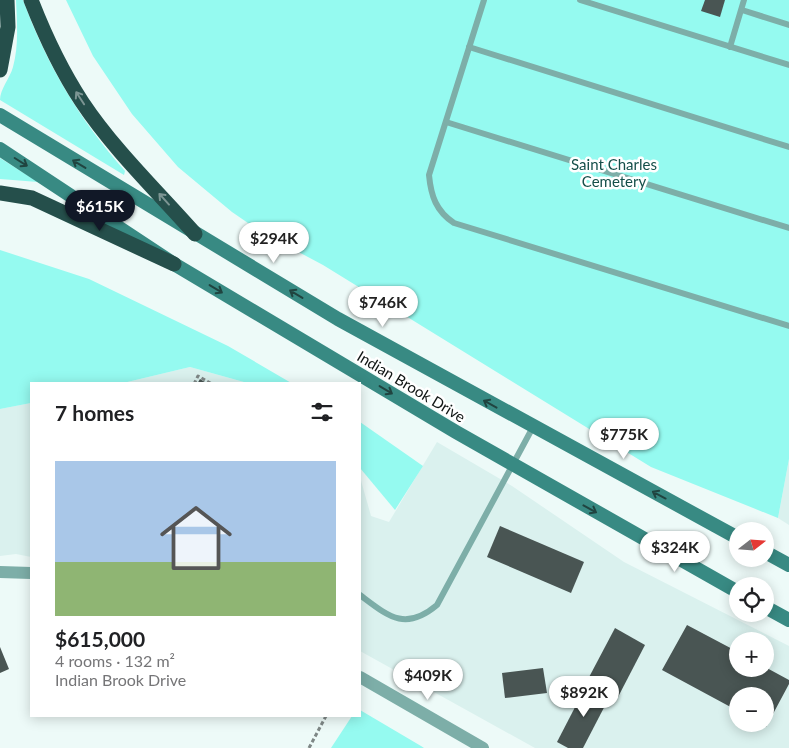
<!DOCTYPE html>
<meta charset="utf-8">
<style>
body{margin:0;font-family:Lato,sans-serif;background:#f2f2f2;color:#202124;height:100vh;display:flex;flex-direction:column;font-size:19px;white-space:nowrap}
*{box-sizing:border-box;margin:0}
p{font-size:16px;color:#757577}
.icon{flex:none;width:28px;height:28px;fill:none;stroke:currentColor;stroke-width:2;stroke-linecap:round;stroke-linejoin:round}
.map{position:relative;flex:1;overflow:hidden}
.panel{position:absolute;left:30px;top:382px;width:331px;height:335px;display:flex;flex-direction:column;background:#fff;border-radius:0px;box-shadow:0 2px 12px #0003}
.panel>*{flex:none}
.needle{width:32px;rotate:73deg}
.controls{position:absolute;left:729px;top:522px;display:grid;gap:10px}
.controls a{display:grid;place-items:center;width:45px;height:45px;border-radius:50%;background:#fff;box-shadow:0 2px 12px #0003;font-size:25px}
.price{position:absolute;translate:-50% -42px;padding:0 11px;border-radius:18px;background:#fff;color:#222;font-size:16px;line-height:32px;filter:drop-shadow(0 1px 2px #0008)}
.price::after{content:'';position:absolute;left:50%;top:30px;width:15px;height:11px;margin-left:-8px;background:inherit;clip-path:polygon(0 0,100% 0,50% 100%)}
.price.selected{background:#111827;color:#fff}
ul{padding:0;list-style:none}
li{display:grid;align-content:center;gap:10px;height:265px;padding:0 25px}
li+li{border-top:1px solid #e0e0e0}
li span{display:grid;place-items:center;height:155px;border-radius:0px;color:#555}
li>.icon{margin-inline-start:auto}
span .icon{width:90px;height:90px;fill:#fffc;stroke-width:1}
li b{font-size:21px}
h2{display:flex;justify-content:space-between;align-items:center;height:60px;padding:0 25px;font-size:21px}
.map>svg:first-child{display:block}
.built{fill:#daf1ee;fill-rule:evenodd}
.green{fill:#95faf0}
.building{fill:#495553}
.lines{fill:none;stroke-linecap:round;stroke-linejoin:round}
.path{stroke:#7e8786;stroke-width:3;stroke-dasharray:4 2.5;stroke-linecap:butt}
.service{stroke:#7daea8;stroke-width:6}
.minor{stroke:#7daea8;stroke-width:12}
.secondary{stroke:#388a83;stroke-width:14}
.motorway{stroke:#254f4b;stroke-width:15}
.oneway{stroke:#7c9593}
.oneway2{stroke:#204440}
.labels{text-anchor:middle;stroke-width:5;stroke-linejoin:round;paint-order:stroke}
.park-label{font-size:15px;fill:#154f4a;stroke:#fff}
.street-label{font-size:15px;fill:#101514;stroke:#fff}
</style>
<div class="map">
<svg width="789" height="748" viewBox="0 0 789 748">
<rect width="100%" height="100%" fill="#edfaf8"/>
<g class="built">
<path d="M190 367 251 384H119Z"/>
<path d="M31 403V557L16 554 0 556V409Z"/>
<path d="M437 442 512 486 624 562 789 646V748H535L360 651V477L371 516 389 522ZM738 641H765V669H738ZM738 696H765V724H738Z"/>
<path d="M789 459V525L778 518Z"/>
</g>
<g class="green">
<path d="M16 0H23C47 65 79 119 125 171L124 175 0 100C0 89 10 78 13 67 19 45 17 23 16 0Z"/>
<path d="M66 0H789V459L778 518 651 467 323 265 261 232 232 212 178 167 132 114 93 56Z"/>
<path d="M0 158 38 182 0 179Z"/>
<path d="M0 250 89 279 228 346 293 384H251L190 367 119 384H31V403L0 409Z"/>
<path d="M360 422 423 466 395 510 360 468Z"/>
<path d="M360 710 421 746 424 748H331L352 716H360Z"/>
</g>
<g class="building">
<path d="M705 0H725L720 17 701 11Z"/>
<path d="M200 379 208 384H197Z"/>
<path d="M500 526 584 562 571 593 487 557Z"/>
<path d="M687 625 738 652V669L765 667 789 680V684L766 727 761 724H765V696H738V711L662 670Z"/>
<path d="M615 628 645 645 618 697 587 681Z"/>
<path d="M0 647 9 669 0 673Z"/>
<path d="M543 668 547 693 505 698 502 673Z"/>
<path d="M587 684 610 696 583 748H568L557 742Z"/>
</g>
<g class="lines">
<g class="path">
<path d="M194 384 198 376 212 384"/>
<path d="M309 748 326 716"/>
</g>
<g class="service">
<path d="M484 0 429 175C431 196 436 211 454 223L789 326"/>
<path d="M580 0 789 65"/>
<path d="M742 10 789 25"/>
<path d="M469 47 789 147"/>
<path d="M730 47 744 0"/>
<path d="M446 122 789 228"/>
<path d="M360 595C388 616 405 632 437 605L533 427"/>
</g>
<g class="minor">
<path d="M0 572 31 573"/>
<path d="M360 677 483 748"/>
</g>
<g class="secondary">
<path d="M0 115 338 319 738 538"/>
<path d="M0 149 174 264 456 432 738 592"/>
<path d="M765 552 789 565"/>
<path d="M765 607 789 620"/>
</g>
<g class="motorway">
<path d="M31 0C45 36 61 70 82 102 114 150 157 191 195 234"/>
<path d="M0 70 8 27 7 0"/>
<path d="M0 193 32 198 174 264"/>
</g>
</g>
<defs><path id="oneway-shaft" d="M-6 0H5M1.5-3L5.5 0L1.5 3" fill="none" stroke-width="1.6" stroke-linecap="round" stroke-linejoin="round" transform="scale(1.25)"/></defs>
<g class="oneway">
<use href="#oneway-shaft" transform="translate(80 98) rotate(-123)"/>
<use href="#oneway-shaft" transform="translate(164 199) rotate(-132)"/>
</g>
<g class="oneway2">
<use href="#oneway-shaft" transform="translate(21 162) rotate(32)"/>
<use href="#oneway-shaft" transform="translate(79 164) rotate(-149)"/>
<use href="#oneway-shaft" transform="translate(216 289) rotate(31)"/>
<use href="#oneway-shaft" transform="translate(296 294) rotate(-149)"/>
<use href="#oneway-shaft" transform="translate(386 390) rotate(31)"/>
<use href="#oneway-shaft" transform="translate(490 404) rotate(-151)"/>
<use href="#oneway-shaft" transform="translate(659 495) rotate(-152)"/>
<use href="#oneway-shaft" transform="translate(590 509) rotate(29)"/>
</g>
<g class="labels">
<g class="park-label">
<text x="614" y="170">Saint Charles<tspan x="614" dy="17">Cemetery</tspan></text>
</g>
<g class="street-label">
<text transform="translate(411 387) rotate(31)" y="5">Indian Brook Drive</text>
</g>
</g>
</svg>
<div class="controls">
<a><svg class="needle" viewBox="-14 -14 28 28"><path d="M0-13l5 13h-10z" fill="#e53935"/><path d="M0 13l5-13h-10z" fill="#757577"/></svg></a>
<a><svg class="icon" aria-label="locate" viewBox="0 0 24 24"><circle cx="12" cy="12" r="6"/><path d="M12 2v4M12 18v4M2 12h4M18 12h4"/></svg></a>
<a>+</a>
<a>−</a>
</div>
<b class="price selected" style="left:100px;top:232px">$615K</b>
<b class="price" style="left:274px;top:264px">$294K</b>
<b class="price" style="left:383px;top:328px">$746K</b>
<b class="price" style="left:624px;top:460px">$775K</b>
<b class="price" style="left:675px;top:573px">$324K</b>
<b class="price" style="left:428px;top:701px">$409K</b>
<b class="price" style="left:584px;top:718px">$892K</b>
<section class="panel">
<h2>7 homes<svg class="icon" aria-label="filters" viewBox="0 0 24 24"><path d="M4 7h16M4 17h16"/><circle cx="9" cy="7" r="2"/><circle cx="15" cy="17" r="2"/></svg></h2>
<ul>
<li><span style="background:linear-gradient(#a9c7e8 65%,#8fb573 0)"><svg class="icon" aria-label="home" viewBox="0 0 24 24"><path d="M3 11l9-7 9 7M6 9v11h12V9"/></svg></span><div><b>$615,000</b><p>4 rooms · 132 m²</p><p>Indian Brook Drive</p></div></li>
</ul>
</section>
</div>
